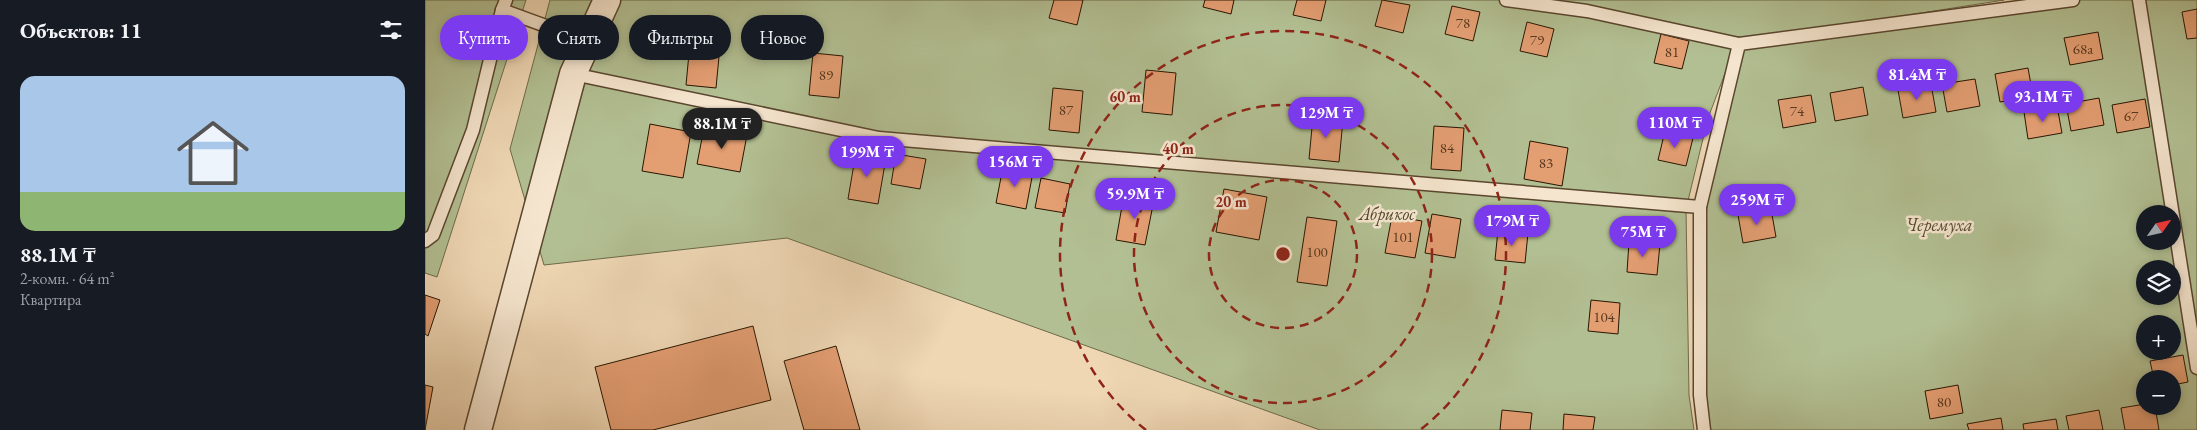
<!DOCTYPE html>
<html lang="ru">
<meta charset="utf-8">
<style>
body{margin:0;font-family:"EB Garamond",serif;background:#242831;color:#f1f3f6;height:100vh;display:flex;flex-direction:column;font-size:19px;white-space:nowrap}
*{box-sizing:border-box;margin:0}
p{font-size:16px;color:#9ea1a6}
.icon{flex:none;width:28px;height:28px;fill:none;stroke:currentColor;stroke-width:2;stroke-linecap:round;stroke-linejoin:round}
.map{position:relative;flex:1;overflow:hidden}
.side{display:flex;flex-direction:column;background:#171b24;width:425px}
.side>*{flex:none}
.hud{position:absolute;left:15px;top:15px;width:475px;height:45px;display:flex;gap:10px}
.needle{width:32px;rotate:56deg}
.fabs{position:absolute;left:1711px;top:205px;display:grid;gap:10px}
.fabs a{display:grid;place-items:center;width:45px;height:45px;border-radius:50%;background:#171b24;box-shadow:0 2px 8px #0003;font-size:25px}
.price{position:absolute;translate:-50% -42px;padding:0 11px;border-radius:18px;background:#7c3aed;color:#fff;font-size:16px;line-height:32px;filter:drop-shadow(0 1px 2px #0008)}
.price::after{content:'';position:absolute;left:50%;top:30px;width:15px;height:11px;margin-left:-8px;background:inherit;clip-path:polygon(0 0,100% 0,50% 100%)}
.price.on{background:#222;color:#fff}
ul{padding:0;list-style:none}
li{display:grid;align-content:center;gap:10px;height:265px;padding:0 20px}
li span{display:grid;place-items:center;height:155px;border-radius:15px;color:#555}
li>.icon{margin-inline-start:auto}
span .icon{width:90px;height:90px;fill:#fffc;stroke-width:1}
li b{font-size:21px}
h2{display:flex;justify-content:space-between;align-items:center;height:60px;padding:0 20px;font-size:21px}
.chip{padding:0 18px;border-radius:22px;background:#171b24;box-shadow:0 2px 8px #0003;font-size:18px;line-height:45px}
.chip.on{background:#7c3aed;color:#fff}
main{display:flex;flex:1;min-height:0}
.map>svg:first-child{display:block}
.green{fill:#b2bf92;stroke:#6d6a4a;fill-rule:evenodd}
.building{fill:#e39e72;stroke:#281602}
.lines{fill:none;stroke-linecap:round;stroke-linejoin:round}
.service-casing{stroke:#5a462e;stroke-width:15}
.minor-casing{stroke:#5a462e;stroke-width:29}
.service{stroke:#f5e5ce;stroke-width:12}
.minor{stroke:#f5e5ce;stroke-width:26}
.ring{fill:none;stroke:#8f2418;stroke-width:2.5;stroke-dasharray:9 6}
.labels{text-anchor:middle;stroke-width:5;stroke-linejoin:round;paint-order:stroke}
.number-label{font-size:15px;fill:#57381e}
.park-label{font-size:18px;font-style:italic;fill:#51492d;stroke:#f5e5ce}
.centre{fill:#8f2418;stroke:#f5e5ce;stroke-width:2.5}
.ring-label{font-size:15px;text-anchor:middle;font-weight:bold;fill:#8f2418;stroke:#f5e5ce;stroke-width:5;stroke-linejoin:round;paint-order:stroke}
</style>
<main>
<section class="side">
<h2>Объектов: 11<svg class="icon" aria-label="filters" viewBox="0 0 24 24"><path d="M4 7h16M4 17h16"/><circle cx="9" cy="7" r="2"/><circle cx="15" cy="17" r="2"/></svg></h2>
<ul>
<li><span style="background:linear-gradient(#a9c7e8 75%,#8fb573 0)"><svg class="icon" aria-label="home" viewBox="0 0 24 24"><path d="M3 11l9-7 9 7M6 9v11h12V9"/></svg></span><div><b>88.1M ₸</b><p>2-комн. · 64 m²</p><p>Квартира</p></div></li>
</ul>
</section>
<div class="map">
<svg width="1772" height="430" viewBox="0 0 1772 430">
<rect width="100%" height="100%" fill="#efd7b4"/>
<filter id="stains"><feTurbulence type="fractalNoise" baseFrequency=".004" numOctaves="4"/><feColorMatrix values="0 0 0 0 .2 0 0 0 0 .09 0 0 0 0 .02 0 0 0 .5 -.17"/></filter>
<radialGradient id="worn" r=".72"><stop offset=".6" stop-color="#630" stop-opacity="0"/><stop offset="1" stop-color="#630" stop-opacity=".3"/></radialGradient>
<g class="green">
<path d="M0 0H101L12 277 0 273Z"/>
<path d="M125 0H1579L1312 42 1283 118 1261 209 1264 395 1269 430H895L362 238 119 265 85 149Z"/>
<path d="M1648 0H1772V430H1279L1275 207 1314 44ZM1720 214H1748V241H1720ZM1720 269H1748V296H1720ZM1720 324H1748V351H1720ZM1720 379H1748V406H1720Z"/>
</g>
<g class="building">
<path d="M629 0H658L652 25 624 18Z"/>
<path d="M780 0H809L806 14 778 7Z"/>
<path d="M872 0H901L896 21 868 15Z"/>
<path d="M957 0 985 5 978 33 950 26Z"/>
<path d="M1027 6 1055 12 1048 41 1020 34Z"/>
<path d="M1772 9V38L1762 39 1757 12Z"/>
<path d="M1102 22 1129 29 1122 57 1095 51Z"/>
<path d="M1673 32 1678 59 1645 65 1639 38Z"/>
<path d="M1236 34 1264 41 1257 69 1229 63Z"/>
<path d="M265 43 295 46 291 88 261 85Z"/>
<path d="M388 53 418 56 414 98 384 95Z"/>
<path d="M1603 68 1608 96 1575 102 1570 74Z"/>
<path d="M721 70 751 73 747 115 717 112Z"/>
<path d="M1550 79 1555 106 1522 112 1517 84Z"/>
<path d="M1506 84 1511 112 1478 118 1473 90Z"/>
<path d="M1438 87 1443 115 1410 121 1405 93Z"/>
<path d="M628 88 658 91 654 133 624 130Z"/>
<path d="M1386 95 1391 122 1358 128 1353 100Z"/>
<path d="M1674 98 1679 125 1646 131 1641 104Z"/>
<path d="M1720 99 1725 127 1692 133 1687 105Z"/>
<path d="M1632 106 1637 133 1603 139 1599 112Z"/>
<path d="M888 117 918 120 914 162 884 159Z"/>
<path d="M225 124 266 132 258 178 217 171Z"/>
<path d="M1009 126 1039 128 1036 171 1006 169Z"/>
<path d="M279 128 322 135 315 172 272 164Z"/>
<path d="M1240 131 1268 138 1261 166 1233 160Z"/>
<path d="M1105 141 1143 148 1137 186 1099 179Z"/>
<path d="M431 152 461 158 453 204 423 199Z"/>
<path d="M471 154 501 159 495 189 466 184Z"/>
<path d="M578 167 608 172 601 209 571 203Z"/>
<path d="M616 178 645 184 640 213 610 208Z"/>
<path d="M799 189 842 197 834 240 791 232Z"/>
<path d="M699 195 729 200 720 245 691 240Z"/>
<path d="M1346 209 1351 237 1318 243 1313 215Z"/>
<path d="M1007 214 1036 219 1030 258 1000 253Z"/>
<path d="M967 216 997 221 990 258 960 253Z"/>
<path d="M882 217 912 221 902 286 872 282Z"/>
<path d="M1073 230 1103 233 1100 263 1070 260Z"/>
<path d="M1204 242 1235 244 1232 275 1202 272Z"/>
<path d="M0 295 15 300 3 336 0 334Z"/>
<path d="M1166 300 1195 303 1193 334 1163 331Z"/>
<path d="M328 326 346 400 228 430H186L170 367Z"/>
<path d="M411 346 435 430H379L359 361Z"/>
<path d="M1758 355 1763 382 1748 385V379H1729L1725 361Z"/>
<path d="M0 385 8 387 0 430Z"/>
<path d="M1533 385 1538 413 1505 419 1500 391Z"/>
<path d="M1720 404V406H1730L1734 430H1700L1696 408Z"/>
<path d="M1077 410 1107 413 1105 430H1075Z"/>
<path d="M1674 410 1678 430H1644L1641 416Z"/>
<path d="M1139 414 1170 417 1168 430H1138Z"/>
<path d="M1576 418 1578 430H1544L1542 424Z"/>
<path d="M1631 419 1633 430H1599L1598 424Z"/>
</g>
<g class="lines">
<defs>
<g id="service">
<path d="M1081 0 1162 11 1314 44"/>
<path d="M1714 0 1772 368"/>
<path d="M77 10 162 41"/>
<path d="M148 74 454 138 1275 207"/>
<path d="M0 241 8 235 48 130 77 10 81 0"/>
<path d="M1279 430 1275 395V207L1314 44 1648 0"/>
</g>
<path id="minor" d="M53 430 148 74 182 0"/>
</defs>
<use href="#service" class="service-casing"/>
<use href="#minor" class="minor-casing"/>
<use href="#service" class="service"/>
<use href="#minor" class="minor"/>
</g>
<g class="ring">
<circle cx="858" cy="254" r="74"/>
<circle cx="858" cy="254" r="149"/>
<path d="M721 430A223 223 0 1 1 995 430"/>
</g>
<g class="labels">
<g class="number-label">
<text x="1038" y="28">78</text>
<text x="1112" y="45">79</text>
<text x="1658" y="54">68а</text>
<text x="1247" y="57">81</text>
<text x="401" y="80">89</text>
<text x="641" y="115">87</text>
<text x="1372" y="116">74</text>
<text x="1706" y="121">67</text>
<text x="1022" y="153">84</text>
<text x="1121" y="168">83</text>
<text x="978" y="242">101</text>
<text x="892" y="257">100</text>
<text x="1179" y="322">104</text>
<text x="1519" y="407">80</text>
</g>
<g class="park-label">
<text x="962" y="220">Абрикос</text>
<text x="1514" y="231">Черемуха</text>
</g>
</g>
<circle cx="858" cy="254" r="8" class="centre"/>
<g class="ring-label">
<text x="700" y="102">60 m</text>
<text x="753" y="154">40 m</text>
<text x="806" y="207">20 m</text>
</g>
<rect width="100%" height="100%" filter="url(#stains)"/>
<rect width="100%" height="100%" fill="url(#worn)"/>
</svg>
<div class="fabs">
<a><svg class="needle" viewBox="-14 -14 28 28"><path d="M0-13l5 13h-10z" fill="#e53935"/><path d="M0 13l5-13h-10z" fill="#9ea1a6"/></svg></a>
<a><svg class="icon" aria-label="layers" viewBox="0 0 24 24"><path d="M12 4l9 5-9 5-9-5zM3 14l9 5 9-5"/></svg></a>
<a>+</a>
<a>−</a>
</div>
<b class="price" style="left:1492px;top:101px">81.4M ₸</b>
<b class="price" style="left:1618px;top:123px">93.1M ₸</b>
<b class="price" style="left:901px;top:139px">129M ₸</b>
<b class="price" style="left:1250px;top:149px">110M ₸</b>
<b class="price on" style="left:297px;top:150px">88.1M ₸</b>
<b class="price" style="left:442px;top:178px">199M ₸</b>
<b class="price" style="left:590px;top:188px">156M ₸</b>
<b class="price" style="left:710px;top:220px">59.9M ₸</b>
<b class="price" style="left:1332px;top:226px">259M ₸</b>
<b class="price" style="left:1087px;top:247px">179M ₸</b>
<b class="price" style="left:1218px;top:258px">75M ₸</b>
<div class="hud">
<a class="chip on">Купить</a>
<a class="chip">Снять</a>
<a class="chip">Фильтры</a>
<a class="chip">Новое</a>
</div>
</div>
</main>
